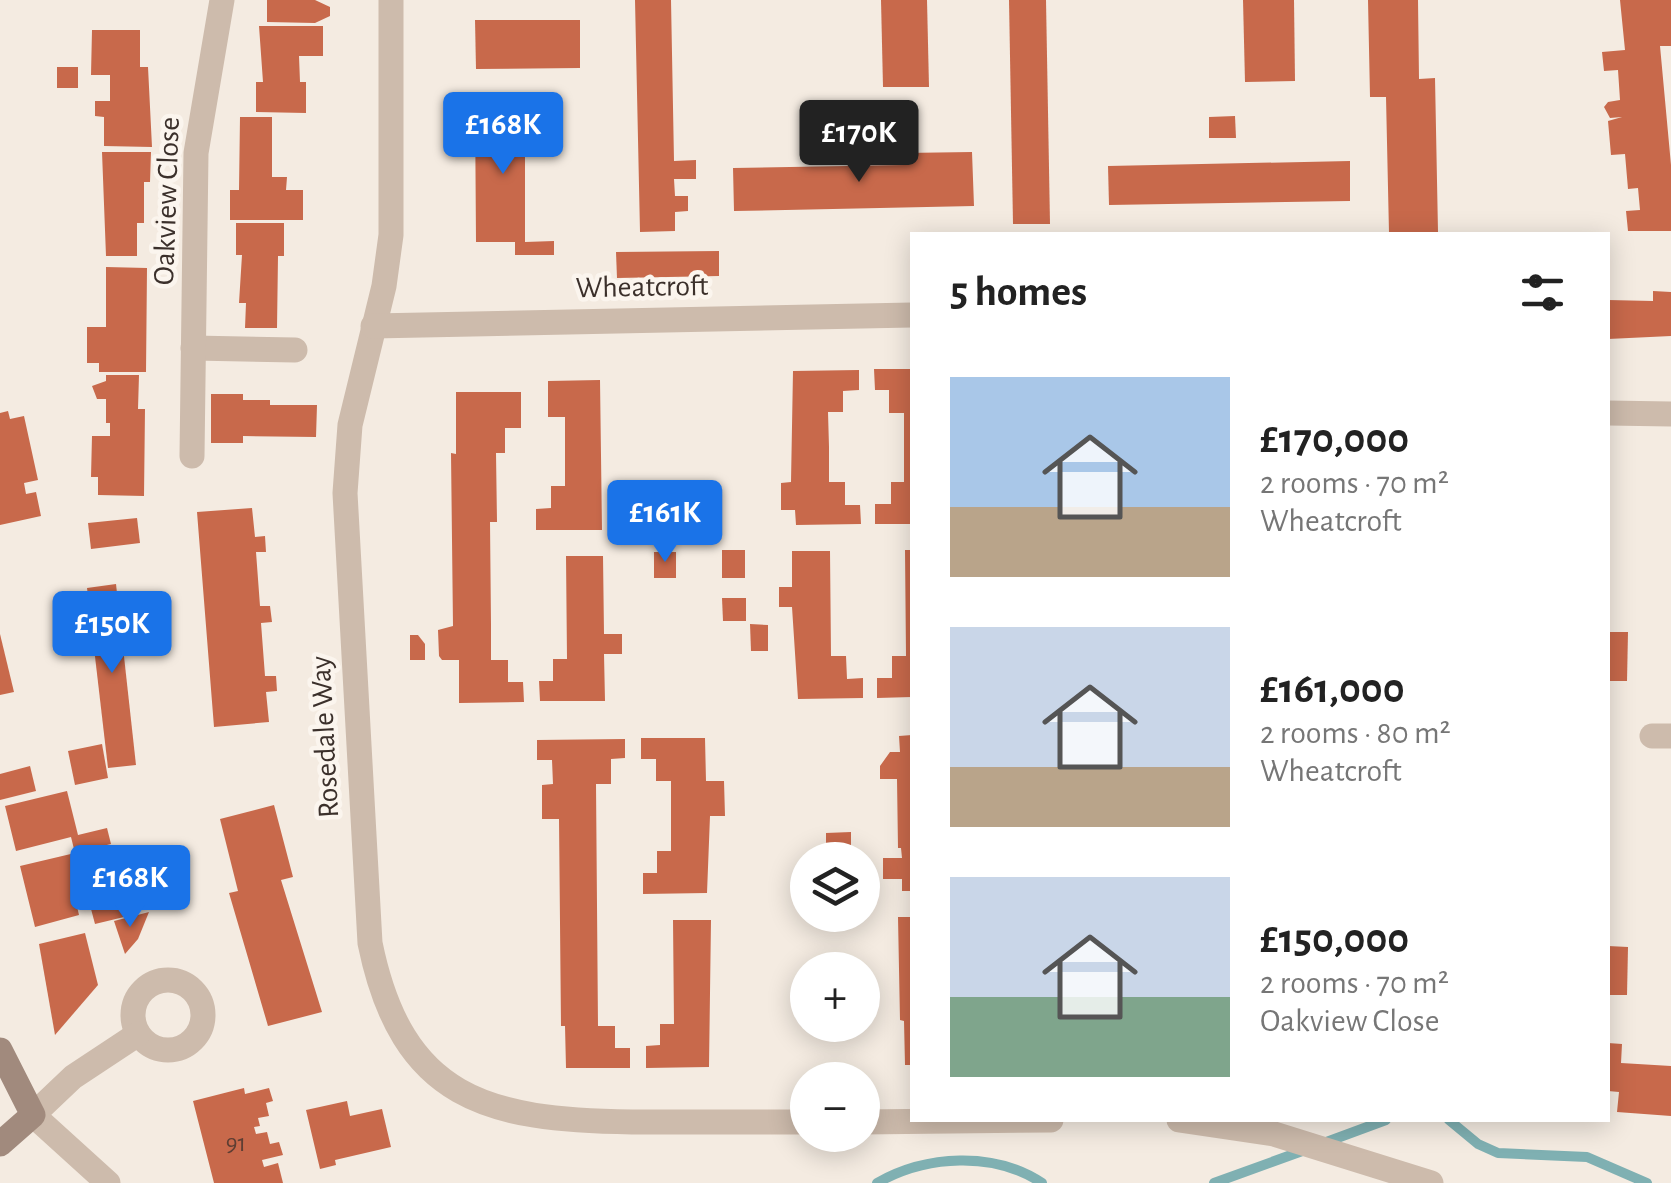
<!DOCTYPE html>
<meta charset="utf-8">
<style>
body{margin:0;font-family:"Alegreya Sans",sans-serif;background:#f6f6f6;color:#222;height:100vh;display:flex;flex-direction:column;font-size:38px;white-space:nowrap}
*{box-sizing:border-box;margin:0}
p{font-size:32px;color:#767676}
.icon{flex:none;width:55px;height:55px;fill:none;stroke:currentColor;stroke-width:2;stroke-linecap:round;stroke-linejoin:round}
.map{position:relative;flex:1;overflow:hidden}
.panel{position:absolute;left:910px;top:232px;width:700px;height:890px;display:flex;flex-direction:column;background:#fff;border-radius:0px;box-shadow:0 5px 25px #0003}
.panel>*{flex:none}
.tools{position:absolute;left:790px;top:842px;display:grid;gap:20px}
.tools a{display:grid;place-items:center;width:90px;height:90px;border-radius:50%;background:#fff;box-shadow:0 5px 25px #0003;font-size:50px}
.price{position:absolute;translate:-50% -85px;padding:0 22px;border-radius:10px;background:#1a73e8;color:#fff;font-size:32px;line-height:65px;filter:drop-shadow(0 2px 5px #0008)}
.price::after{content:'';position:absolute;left:50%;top:60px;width:30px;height:22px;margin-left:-15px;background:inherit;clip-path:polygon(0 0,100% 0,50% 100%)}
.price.on{background:#222;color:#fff}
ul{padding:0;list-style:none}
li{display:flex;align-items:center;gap:30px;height:250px;padding:0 40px}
li span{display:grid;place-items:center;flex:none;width:280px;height:200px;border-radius:0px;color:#555}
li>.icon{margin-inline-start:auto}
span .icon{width:120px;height:120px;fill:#fffc;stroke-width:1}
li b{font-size:42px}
h2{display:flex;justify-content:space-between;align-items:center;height:120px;padding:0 40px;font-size:42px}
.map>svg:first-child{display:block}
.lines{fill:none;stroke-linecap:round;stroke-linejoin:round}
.stream{stroke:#7fb0b2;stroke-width:10}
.building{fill:#c8694b}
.minor{stroke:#cdbbac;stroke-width:25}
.tertiary{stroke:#cdbbac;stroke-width:25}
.secondary{stroke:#a18a7d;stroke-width:25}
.labels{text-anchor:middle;stroke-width:9;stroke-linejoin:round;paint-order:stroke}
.number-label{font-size:25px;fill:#5e3e33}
.street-label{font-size:30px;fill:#3b302b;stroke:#fbf5ee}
</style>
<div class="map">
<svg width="1671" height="1183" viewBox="0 0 1671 1183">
<rect width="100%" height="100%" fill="#f4ebe1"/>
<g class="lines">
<g class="stream">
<path d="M1449 1120 1478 1144 1498 1153 1587 1157 1647 1183"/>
<path d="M1321 1144 1386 1120"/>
<path d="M877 1183C926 1155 994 1151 1042 1183"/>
<path d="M1214 1183 1305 1150"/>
</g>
</g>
<g class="building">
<path d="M267 0H315L330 7V16L315 23 267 22Z"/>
<path d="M635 0H671L674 161 696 160V179H674L675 196H688V211L675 212V231L640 232Z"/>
<path d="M881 0H927L929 87H883Z"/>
<path d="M1009 0H1046L1050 224H1013Z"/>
<path d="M1243 0H1294L1295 81 1245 82Z"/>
<path d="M1368 0H1418L1419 79 1435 78 1438 232 1389 233 1386 97H1370Z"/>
<path d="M1620 0H1671V46H1660L1671 165V231H1628L1626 211 1640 210 1638 188 1628 189 1625 154 1611 155 1608 121 1622 117 1610 118 1604 107 1608 102 1620 100 1618 70 1604 71 1602 52 1625 50Z"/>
<path d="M475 20H580V68L476 69Z"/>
<path d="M259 26H323V56H299L300 82H306V113L256 112V82H263Z"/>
<path d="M92 30H140V67H148L152 147 104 146V117L95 116V101H110V75H91Z"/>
<rect x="57" y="67" width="21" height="21"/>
<path d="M475 101H525V242L554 241V255H515V242H476Z"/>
<path d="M1235 116 1236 138H1209V117Z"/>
<path d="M240 117H272V177H287L286 190H303V220H230V190H239Z"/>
<path d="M102 152H151L150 182H144V223H137V256H106Z"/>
<path d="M972 152 974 206 734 211 733 168 904 165V153Z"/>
<path d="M1350 161V201L1109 205 1108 166Z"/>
<path d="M236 223H284V256H278L277 328H245L246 303H239L242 255H236Z"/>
<path d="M719 251V276L617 278 616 252Z"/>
<path d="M106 267 147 268 146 372H99V363H87V327H106Z"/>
<path d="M1653 291 1671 292V336L1608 339V300L1653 301Z"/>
<path d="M874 369H912V524H875V504H891V482H904V413H889V390H875Z"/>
<path d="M859 370V390L843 391V412H828L829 447V482H845V505H860L861 524 796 525 795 510H781V483L791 482 793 371Z"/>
<path d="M106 375H139L138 409H145L144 496 98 495V477H91L92 436H110V423H106V399H97L92 386 106 381Z"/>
<path d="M600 380 602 530H536V509L551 508V486H565V417H548V381Z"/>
<path d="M456 392H521V428H505V453H496L497 522H490L491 625V660H508V682H523L524 702 459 703V660H442L439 656 438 630 453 626 451 453 456 454Z"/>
<path d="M211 394H243V400H270V405H317L316 437 243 436V443H211Z"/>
<path d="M8 411 10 419 24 416 38 480 24 483 26 494 36 492 41 516 0 525V413Z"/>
<path d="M252 508 255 537 265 536 266 552H256L260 606H270L272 622 261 623 265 676H276L277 691 266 692 269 722 214 727 197 512Z"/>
<path d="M137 518 140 543 91 549 88 523Z"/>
<rect x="722" y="550" width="23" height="28"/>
<path d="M905 550H912V697L877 698V678H892V656H906Z"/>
<path d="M792 551H830L831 656H846L847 679 863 678V698L798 699 792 607H779V587H792Z"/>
<rect x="654" y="552" width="22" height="26"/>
<path d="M566 556H603L604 634H622V654H604L605 701H540L539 681H553V659H567Z"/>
<path d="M116 584 136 765 108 768 87 588Z"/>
<path d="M722 598H746V621H723Z"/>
<path d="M750 624 768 625V651H751Z"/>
<path d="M1608 632H1628L1627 681H1608Z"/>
<path d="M0 634 14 692 0 695Z"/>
<path d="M410 635H418L425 644V660H410Z"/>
<path d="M912 735V891H902V879H883V858H902L901 848H898L897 779H880V766L890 752H900L899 736Z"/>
<path d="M641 738H705L706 781H724L725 816H710L707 893 643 894V873H657V851H671V781H656V759H641Z"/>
<path d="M625 739V758L611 759V784H596L598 1026H615V1048H630V1068H566L565 1026H561L559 819H542V785L553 784 552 760H537V740Z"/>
<path d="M102 744 108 778 75 785 68 751Z"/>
<path d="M30 766 36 791 0 800V774Z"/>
<path d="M67 791 78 835 107 828 111 844 82 851 89 881 72 885 79 915 35 927 20 866 75 853 71 837 16 851 5 806Z"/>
<path d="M274 805 293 877 281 880 322 1012 268 1026 229 893 238 891 220 819Z"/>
<path d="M851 832V849H826V833Z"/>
<path d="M120 902 124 917 95 924 91 909Z"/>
<path d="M149 912 138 939 125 954 114 921Z"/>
<path d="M898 917H912V1065H905L904 1021 900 1020Z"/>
<path d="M673 920H711L709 1067 646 1068V1046L660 1045V1024H674Z"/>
<path d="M85 933 98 985 55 1035 39 944Z"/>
<path d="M1608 946 1628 947 1627 995H1608Z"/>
<path d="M1608 1043 1622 1044 1621 1063 1671 1066V1116L1617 1112 1619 1092 1608 1091Z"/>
<path d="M244 1088 245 1094 269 1088 273 1101 266 1103 269 1116 258 1118 260 1126 254 1127 256 1134 267 1132 270 1144 279 1142 283 1155 262 1160 264 1167 278 1163 283 1183H214L193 1101Z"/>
<path d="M347 1101 350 1116 382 1109 391 1147 335 1160 336 1165 320 1169 306 1110Z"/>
</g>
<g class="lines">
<g class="minor">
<path d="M391 0V235L384 286 350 425 345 493 370 943C402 1100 488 1120 632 1122 691 1122 749 1122 808 1122"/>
<path d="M373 326 912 315"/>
<path d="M193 348 295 350"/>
<path d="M1608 413 1671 414"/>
<path d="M192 456 196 153 222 0"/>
<path d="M1652 736H1671"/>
<circle cx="168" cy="1015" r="35"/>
<path d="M33 1115 73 1077 138 1034"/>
<path d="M1179 1120 1274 1134 1431 1183"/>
<path d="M862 1122 1051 1120"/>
</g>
<path class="tertiary" d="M33 1115 108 1183"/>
<path class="secondary" d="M0 1050 33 1115 0 1144"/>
</g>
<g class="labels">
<g class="number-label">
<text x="236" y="1151">91</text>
</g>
<g class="street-label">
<text transform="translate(166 201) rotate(-88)" y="10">Oakview Close</text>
<text transform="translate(642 286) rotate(-1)" y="10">Wheatcroft</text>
<text transform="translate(324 737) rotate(-93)" y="10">Rosedale Way</text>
</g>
</g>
</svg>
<div class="tools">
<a><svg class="icon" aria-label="layers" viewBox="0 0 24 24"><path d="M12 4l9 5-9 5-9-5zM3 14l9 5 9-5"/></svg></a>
<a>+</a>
<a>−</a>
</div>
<b class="price" style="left:503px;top:177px">£168K</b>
<b class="price on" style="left:859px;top:185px">£170K</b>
<b class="price" style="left:665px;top:565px">£161K</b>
<b class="price" style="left:112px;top:676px">£150K</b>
<b class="price" style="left:130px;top:930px">£168K</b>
<section class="panel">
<h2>5 homes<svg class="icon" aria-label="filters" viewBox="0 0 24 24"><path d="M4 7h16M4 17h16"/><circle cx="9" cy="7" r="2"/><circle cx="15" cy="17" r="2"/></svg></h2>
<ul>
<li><span style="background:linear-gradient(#a9c7e8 65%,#b9a48a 0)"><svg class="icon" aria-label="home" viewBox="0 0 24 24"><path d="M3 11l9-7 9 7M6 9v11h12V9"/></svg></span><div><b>£170,000</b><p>2 rooms · 70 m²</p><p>Wheatcroft</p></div></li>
<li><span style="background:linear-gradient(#c9d6e8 70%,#b9a48a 0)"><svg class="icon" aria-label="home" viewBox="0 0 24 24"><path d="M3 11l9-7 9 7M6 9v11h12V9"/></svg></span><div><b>£161,000</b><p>2 rooms · 80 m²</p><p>Wheatcroft</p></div></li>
<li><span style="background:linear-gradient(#c9d6e8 60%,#7fa58c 0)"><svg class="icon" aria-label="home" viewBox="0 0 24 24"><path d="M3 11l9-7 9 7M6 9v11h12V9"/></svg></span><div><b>£150,000</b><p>2 rooms · 70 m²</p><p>Oakview Close</p></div></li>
</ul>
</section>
</div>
